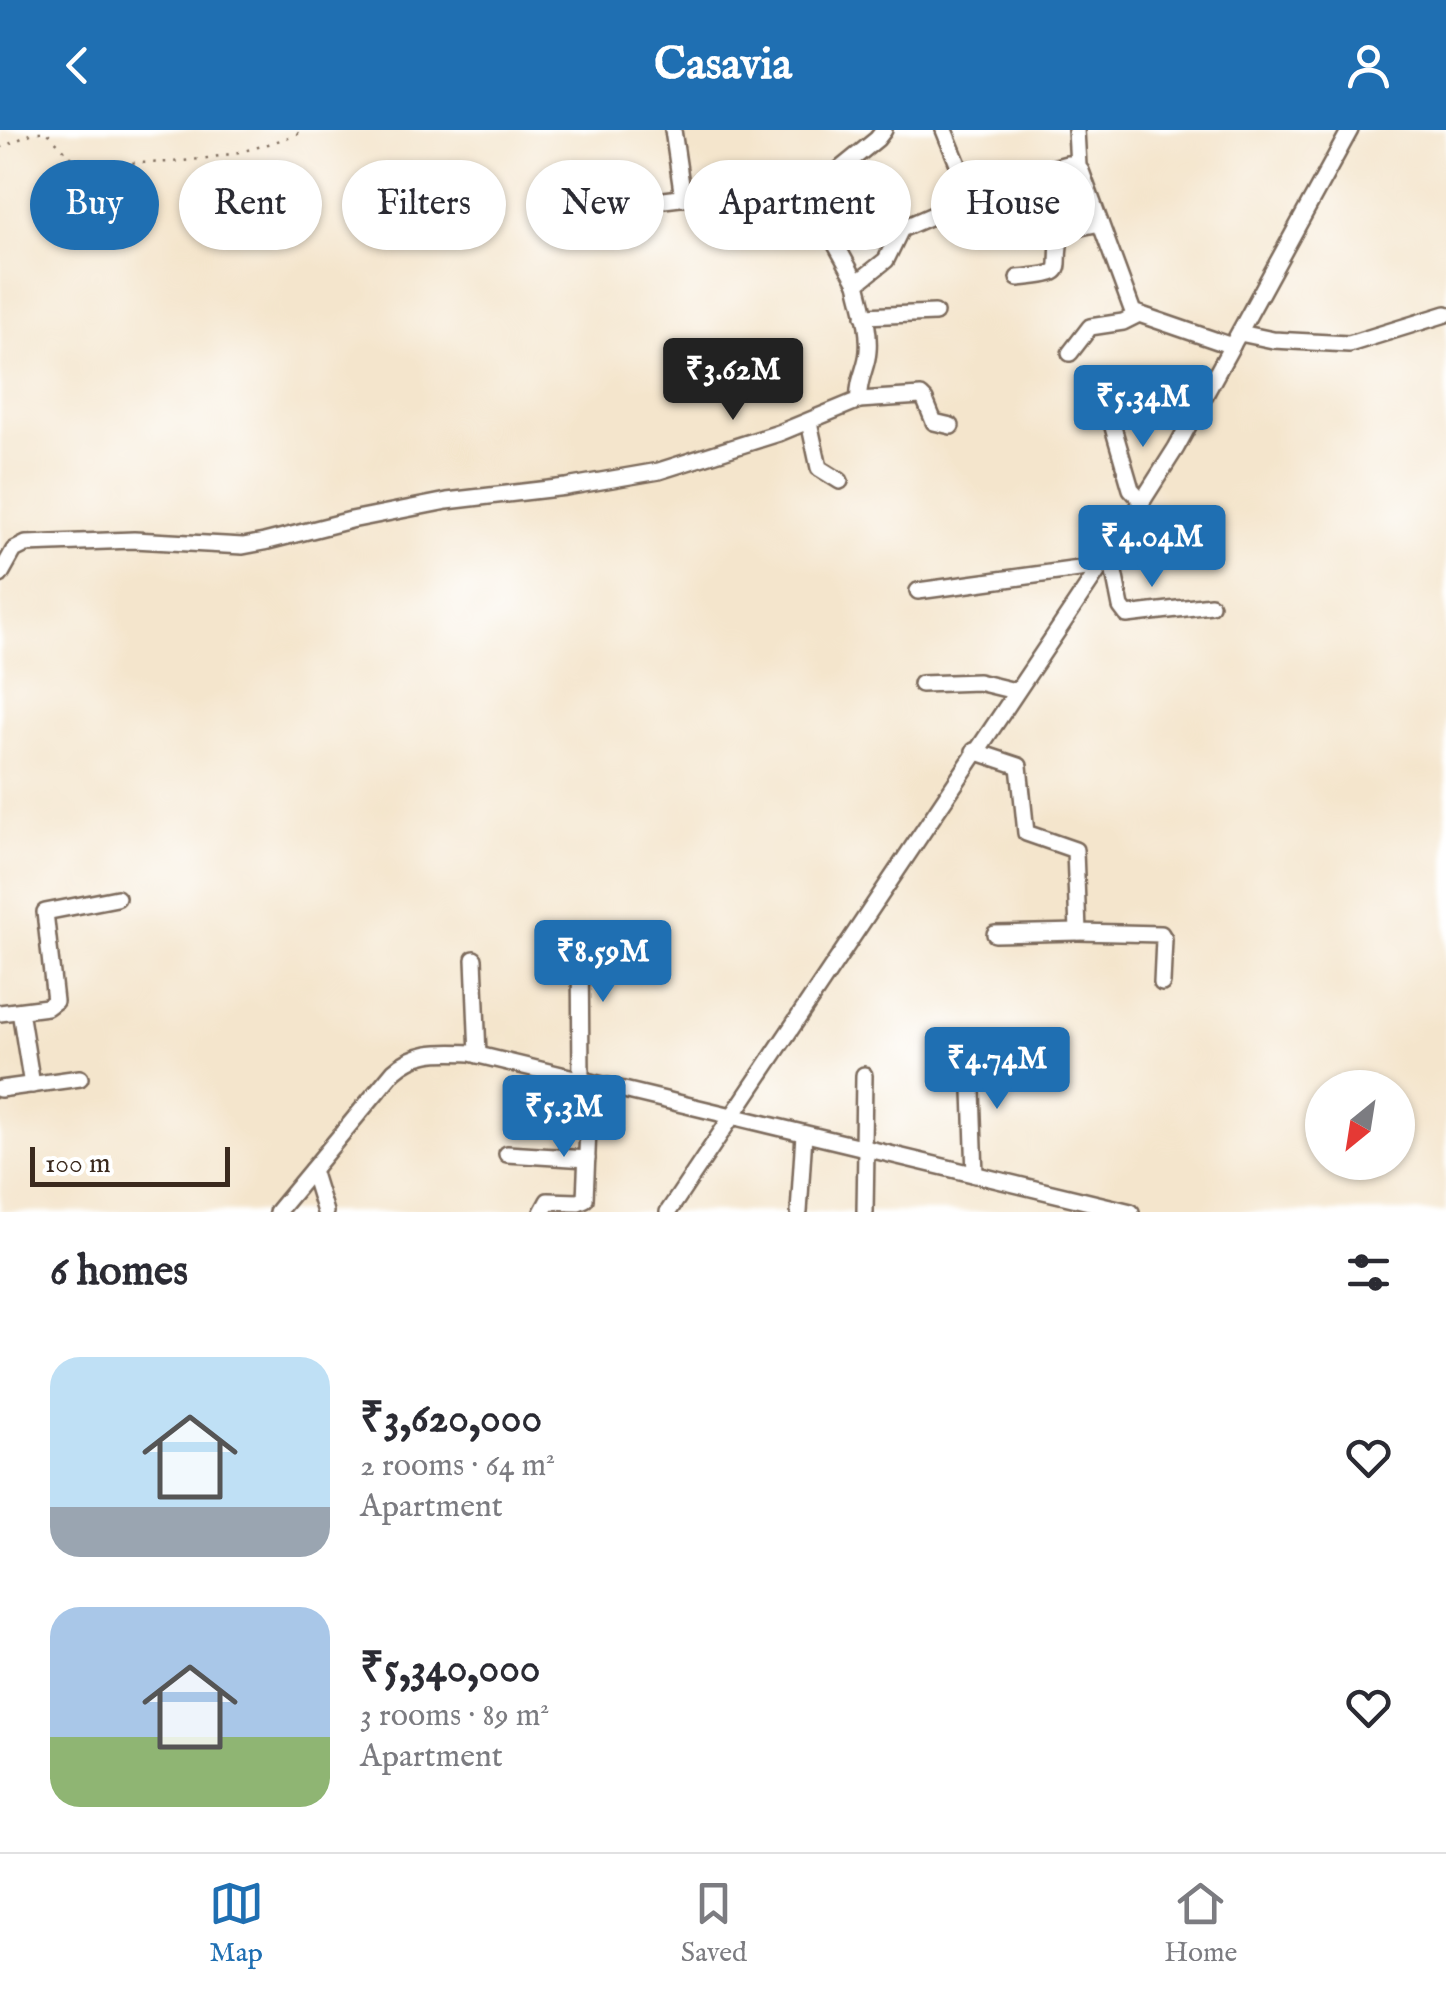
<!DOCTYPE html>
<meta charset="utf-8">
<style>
body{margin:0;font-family:"IM FELL English",serif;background:#f2f2f3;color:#2b2b33;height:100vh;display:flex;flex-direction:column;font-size:38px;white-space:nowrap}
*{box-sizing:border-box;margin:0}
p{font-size:32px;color:#7c7c81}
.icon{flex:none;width:55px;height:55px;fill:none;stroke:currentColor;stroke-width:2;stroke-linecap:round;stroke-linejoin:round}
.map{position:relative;height:1082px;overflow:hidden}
.sheet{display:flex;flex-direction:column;background:#fff;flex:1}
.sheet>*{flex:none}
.hud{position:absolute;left:30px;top:30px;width:1388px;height:90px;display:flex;gap:20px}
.needle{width:65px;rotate:210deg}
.controls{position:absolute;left:1305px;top:940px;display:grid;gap:20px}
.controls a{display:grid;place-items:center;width:110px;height:110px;border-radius:50%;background:#fff;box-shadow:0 2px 8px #0004;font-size:50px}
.scale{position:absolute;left:30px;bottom:25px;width:200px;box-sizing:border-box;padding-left:10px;border:5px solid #3b2a1e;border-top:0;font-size:28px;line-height:35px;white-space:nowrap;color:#3b2a1e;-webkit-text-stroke:8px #fff;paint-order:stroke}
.price{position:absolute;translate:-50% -85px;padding:0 22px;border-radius:10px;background:#1f6fb2;color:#fff;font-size:32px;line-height:65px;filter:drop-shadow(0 2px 5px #0008)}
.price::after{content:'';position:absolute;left:50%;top:60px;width:30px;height:22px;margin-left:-15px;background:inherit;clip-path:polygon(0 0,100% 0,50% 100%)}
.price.selected{background:#222;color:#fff}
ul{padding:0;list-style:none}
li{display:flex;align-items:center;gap:30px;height:250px;padding:0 50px}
li span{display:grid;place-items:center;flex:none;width:280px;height:200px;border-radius:30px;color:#555}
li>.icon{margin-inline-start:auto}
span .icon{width:120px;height:120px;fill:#fffc;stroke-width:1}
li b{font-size:42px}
h2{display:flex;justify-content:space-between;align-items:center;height:120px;padding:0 50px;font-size:42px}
.tag{padding:0 35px;border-radius:45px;background:#fff;box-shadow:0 2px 8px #0004;font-size:35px;line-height:90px}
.tag.selected{background:#1f6fb2;color:#fff}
header{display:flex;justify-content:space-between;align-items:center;height:130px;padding:0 50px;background:#1f6fb2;color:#fff;font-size:45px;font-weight:800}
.tabs{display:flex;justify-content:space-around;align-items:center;height:140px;border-top:2px solid #e1e1e2;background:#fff;font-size:28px;color:#7c7c81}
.tabs a{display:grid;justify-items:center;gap:5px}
.tabs .selected{color:#1f6fb2}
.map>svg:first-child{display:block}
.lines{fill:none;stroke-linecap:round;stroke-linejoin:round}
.minor-casing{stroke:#7c6b5b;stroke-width:20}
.path{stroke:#7c6b5b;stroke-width:2.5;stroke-dasharray:2.5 8;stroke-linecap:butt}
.minor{stroke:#fff;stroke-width:15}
</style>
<header><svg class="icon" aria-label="back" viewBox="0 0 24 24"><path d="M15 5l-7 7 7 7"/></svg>Casavia<svg class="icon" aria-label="person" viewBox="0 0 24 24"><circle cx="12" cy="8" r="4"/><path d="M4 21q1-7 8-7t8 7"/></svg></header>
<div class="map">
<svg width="1446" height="1082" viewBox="0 0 1446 1082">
<rect width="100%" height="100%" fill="#fff"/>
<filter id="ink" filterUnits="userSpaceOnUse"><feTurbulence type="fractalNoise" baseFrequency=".01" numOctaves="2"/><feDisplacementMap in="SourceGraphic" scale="20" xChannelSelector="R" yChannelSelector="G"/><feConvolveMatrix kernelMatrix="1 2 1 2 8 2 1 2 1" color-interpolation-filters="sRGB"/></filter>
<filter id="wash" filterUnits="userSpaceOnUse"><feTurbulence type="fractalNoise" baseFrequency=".0048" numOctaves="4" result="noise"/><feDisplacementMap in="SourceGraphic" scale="40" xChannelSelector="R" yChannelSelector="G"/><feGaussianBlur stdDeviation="2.25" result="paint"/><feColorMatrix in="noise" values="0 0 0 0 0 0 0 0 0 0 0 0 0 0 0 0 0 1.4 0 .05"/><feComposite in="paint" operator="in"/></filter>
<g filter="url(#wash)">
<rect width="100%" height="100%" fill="#f4e5cc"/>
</g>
<g filter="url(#ink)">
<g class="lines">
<defs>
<g id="minor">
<path d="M673 0 683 68"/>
<path d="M944 0 969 61"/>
<path d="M1076 0 1078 36"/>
<path d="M807 62 857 153"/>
<path d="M640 73 688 67 745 69 799 64 823 53 877 9 884 0"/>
<path d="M1018 148C1076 143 1050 142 1062 101L1100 93"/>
<path d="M864 186 935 183"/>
<path d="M1240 203 1273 210 1349 214 1446 184"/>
<path d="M1070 223 1090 197 1123 192 1137 185"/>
<path d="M859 270 921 266 925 270 934 292 951 296"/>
<path d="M1110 287 1131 359 1142 371"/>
<path d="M809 292 819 338 840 351"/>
<path d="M1110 422 1121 477 1127 485 1211 475"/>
<path d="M0 445 14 420 26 414 134 410 243 416 264 412 351 390 447 371 566 357 659 341 779 303 859 270C857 251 867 238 868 221 870 198 862 175 857 153L886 130 901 99 963 72 969 61 1067 34H1073L1081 41 1133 182 1232 216"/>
<path d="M918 461 1101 436"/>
<path d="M921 554 978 552 1015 561"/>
<path d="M974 621 1019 636 1026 703 1075 720 1078 802 1161 804 1164 809 1162 853"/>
<path d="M995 804 1078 802"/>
<path d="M580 814 581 950"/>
<path d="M474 829 478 925"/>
<path d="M20 881 32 955"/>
<path d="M0 883 47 877 55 871 45 782 117 768"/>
<path d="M971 932 975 1045"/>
<path d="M0 959 80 948"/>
<path d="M863 1018 864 945"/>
<path d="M507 1024 587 1029"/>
<path d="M312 1040 325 1082"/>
<path d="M277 1082 394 941C417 920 440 922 470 923L1131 1082"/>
<path d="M542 1082 548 1071 578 1072 585 1069 590 952"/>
<path d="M668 1082 1101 436 1176 318 1350 0"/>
<path d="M799 1082 804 1004"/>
<path d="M865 1082 866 1019"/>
</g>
</defs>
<use href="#minor" class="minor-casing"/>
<path class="path" d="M0 18 35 2H47L72 28C151 39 232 32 306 0"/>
<use href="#minor" class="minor"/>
</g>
</g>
</svg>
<div class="controls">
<a><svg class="needle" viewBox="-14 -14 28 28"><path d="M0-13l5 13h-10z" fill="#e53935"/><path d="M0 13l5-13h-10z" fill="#7c7c81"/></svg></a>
</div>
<div class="scale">100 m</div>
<b class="price selected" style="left:733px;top:293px">₹3.62M</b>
<b class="price" style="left:1143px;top:320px">₹5.34M</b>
<b class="price" style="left:1152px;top:460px">₹4.04M</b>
<b class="price" style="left:603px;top:875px">₹8.59M</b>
<b class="price" style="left:997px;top:982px">₹4.74M</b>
<b class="price" style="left:564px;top:1030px">₹5.3M</b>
<div class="hud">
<a class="tag selected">Buy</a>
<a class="tag">Rent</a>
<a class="tag">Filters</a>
<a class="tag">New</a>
<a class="tag">Apartment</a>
<a class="tag">House</a>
</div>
</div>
<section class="sheet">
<h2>6 homes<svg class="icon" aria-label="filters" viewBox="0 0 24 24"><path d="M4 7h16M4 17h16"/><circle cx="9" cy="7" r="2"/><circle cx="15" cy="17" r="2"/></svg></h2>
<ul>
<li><span style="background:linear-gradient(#bfe0f5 75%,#9aa5b1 0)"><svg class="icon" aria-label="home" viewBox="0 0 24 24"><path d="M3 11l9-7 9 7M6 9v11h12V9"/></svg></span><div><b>₹3,620,000</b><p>2 rooms · 64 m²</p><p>Apartment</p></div><svg class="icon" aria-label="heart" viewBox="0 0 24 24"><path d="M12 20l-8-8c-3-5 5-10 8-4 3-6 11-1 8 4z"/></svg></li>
<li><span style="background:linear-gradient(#a9c7e8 65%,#8fb573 0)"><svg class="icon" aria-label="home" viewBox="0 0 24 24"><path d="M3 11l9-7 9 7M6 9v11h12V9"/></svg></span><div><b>₹5,340,000</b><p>3 rooms · 89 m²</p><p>Apartment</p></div><svg class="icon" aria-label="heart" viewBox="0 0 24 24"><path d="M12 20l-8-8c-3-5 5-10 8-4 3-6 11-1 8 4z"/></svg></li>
</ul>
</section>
<nav class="tabs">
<a class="selected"><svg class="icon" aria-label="map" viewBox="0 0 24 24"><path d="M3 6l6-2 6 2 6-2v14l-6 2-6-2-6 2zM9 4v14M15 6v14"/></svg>Map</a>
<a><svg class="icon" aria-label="saved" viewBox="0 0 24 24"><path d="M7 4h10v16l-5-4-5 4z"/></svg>Saved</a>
<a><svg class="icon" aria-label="home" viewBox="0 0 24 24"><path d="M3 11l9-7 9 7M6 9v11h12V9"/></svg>Home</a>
</nav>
